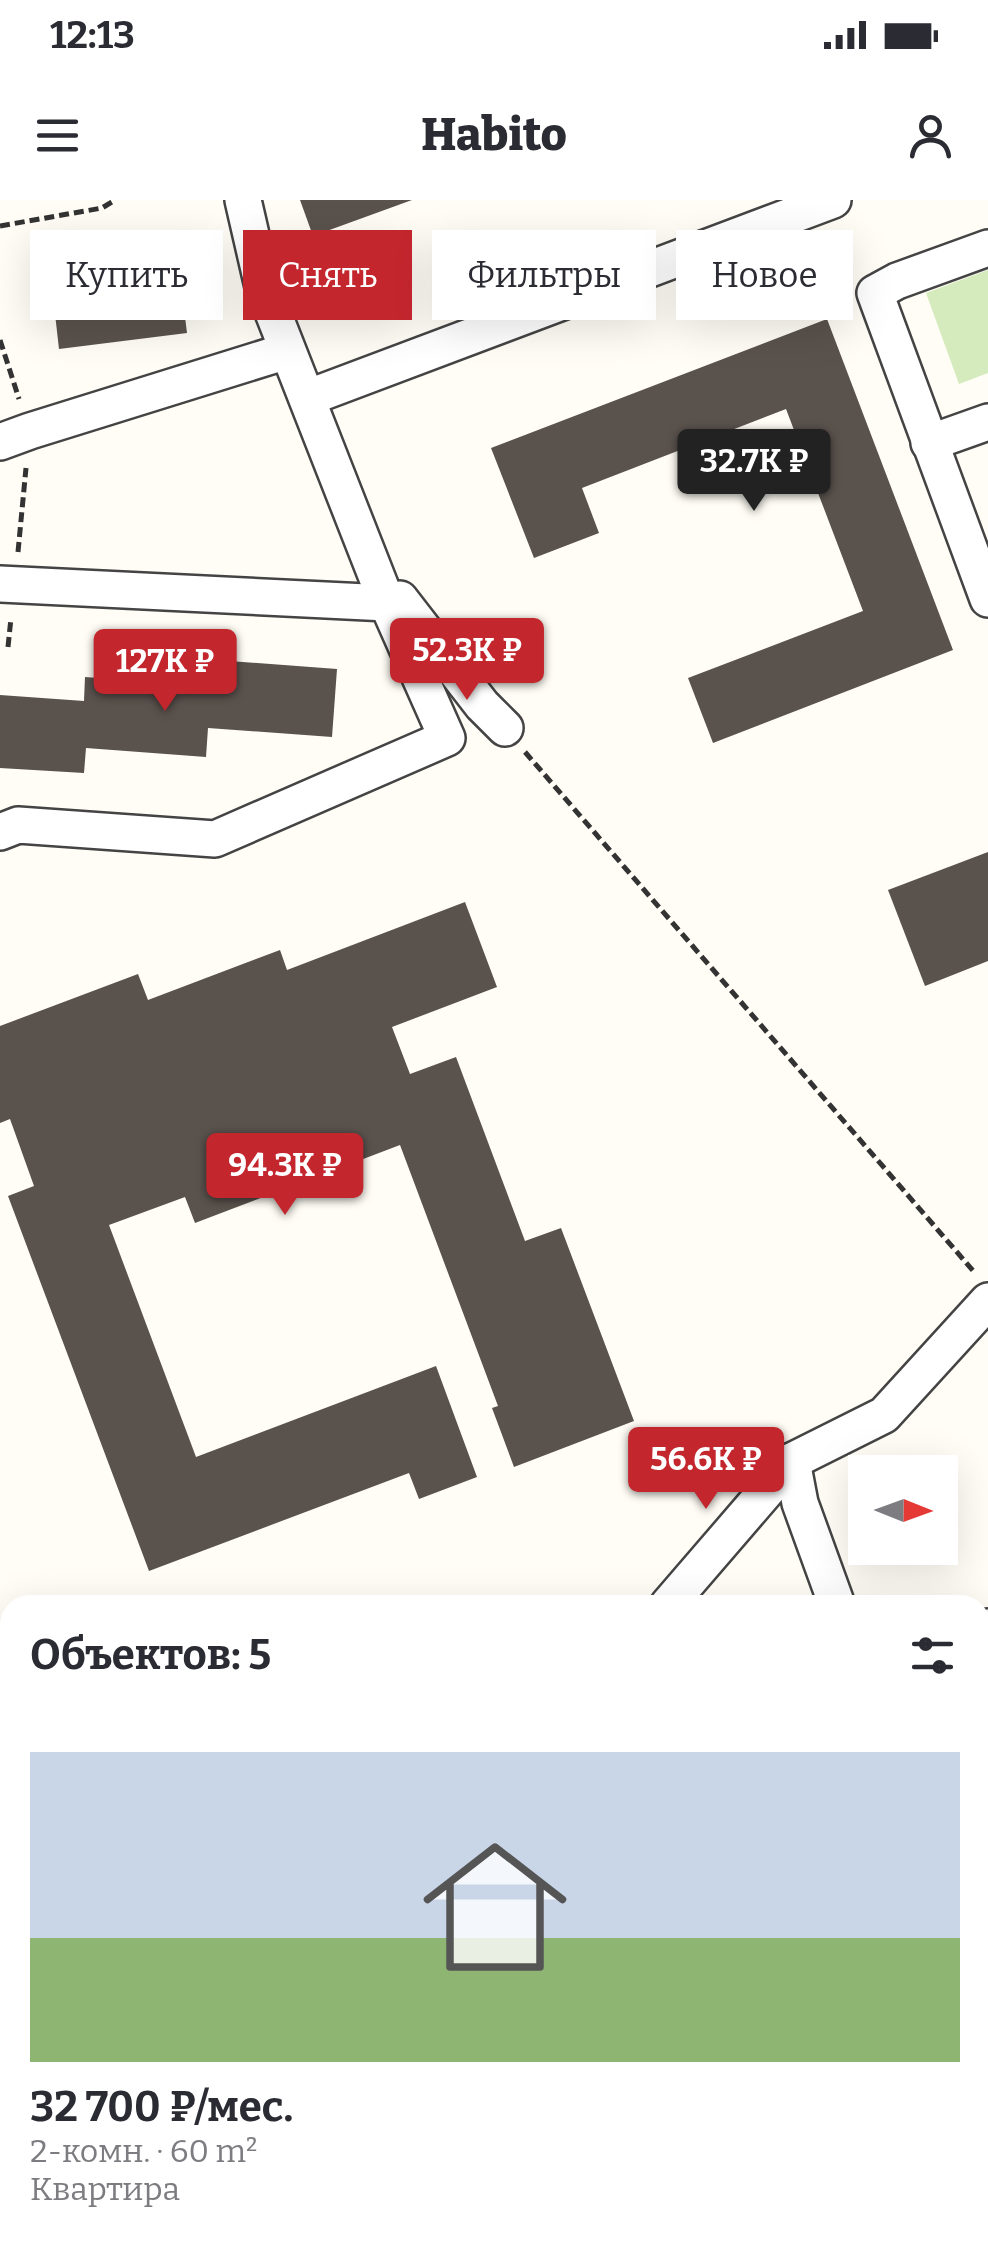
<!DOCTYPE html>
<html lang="ru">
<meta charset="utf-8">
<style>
body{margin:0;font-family:Bitter,serif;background:#f7f7f7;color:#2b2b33;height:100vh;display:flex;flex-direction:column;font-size:38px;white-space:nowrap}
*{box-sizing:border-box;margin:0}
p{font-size:32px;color:#7c7c81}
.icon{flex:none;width:55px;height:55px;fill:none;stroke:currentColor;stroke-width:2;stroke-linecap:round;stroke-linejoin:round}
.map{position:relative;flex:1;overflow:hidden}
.sheet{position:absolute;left:0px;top:1395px;width:990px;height:672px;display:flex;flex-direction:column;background:#fff;border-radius:30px 30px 0 0;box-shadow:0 10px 40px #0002}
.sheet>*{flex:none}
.guide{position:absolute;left:30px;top:30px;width:930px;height:90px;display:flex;gap:20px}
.needle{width:65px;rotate:91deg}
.buttons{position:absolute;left:848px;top:1255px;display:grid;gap:20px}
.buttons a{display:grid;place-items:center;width:110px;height:110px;border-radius:0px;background:#fff;box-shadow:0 10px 40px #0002;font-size:50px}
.price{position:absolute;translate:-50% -85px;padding:0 22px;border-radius:10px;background:#c4262e;color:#fff;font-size:32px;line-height:65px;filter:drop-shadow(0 2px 5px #0008)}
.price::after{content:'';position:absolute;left:50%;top:60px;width:30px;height:22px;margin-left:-15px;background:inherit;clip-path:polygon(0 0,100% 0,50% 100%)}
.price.active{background:#222;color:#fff}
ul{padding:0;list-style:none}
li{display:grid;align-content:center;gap:20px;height:530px;padding:0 30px}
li+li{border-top:2px solid #e1e1e2}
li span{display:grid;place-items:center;height:310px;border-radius:0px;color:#555}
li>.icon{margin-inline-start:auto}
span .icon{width:180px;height:180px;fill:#fffc;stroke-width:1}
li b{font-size:42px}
h2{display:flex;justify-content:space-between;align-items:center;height:120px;padding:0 30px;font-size:42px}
.chip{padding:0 35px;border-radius:0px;background:#fff;box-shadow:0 10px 40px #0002;font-size:35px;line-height:90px}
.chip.active{background:#c4262e;color:#fff}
.status{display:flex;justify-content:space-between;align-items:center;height:70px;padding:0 50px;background:#fff;direction:ltr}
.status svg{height:28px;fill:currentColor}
header{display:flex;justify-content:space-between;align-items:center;height:130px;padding:0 30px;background:#fff;font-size:45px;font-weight:800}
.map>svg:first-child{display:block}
.green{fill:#d5ebbd}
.building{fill:#5a524d}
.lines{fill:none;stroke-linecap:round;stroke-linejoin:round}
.minor-casing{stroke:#444;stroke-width:40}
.path{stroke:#333;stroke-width:5;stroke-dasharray:10 5;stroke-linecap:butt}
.minor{stroke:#fff;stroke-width:35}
</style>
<div class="status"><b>12:13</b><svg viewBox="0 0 49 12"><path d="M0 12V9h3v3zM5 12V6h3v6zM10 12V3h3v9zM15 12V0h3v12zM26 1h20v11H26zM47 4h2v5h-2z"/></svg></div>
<header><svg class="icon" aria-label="menu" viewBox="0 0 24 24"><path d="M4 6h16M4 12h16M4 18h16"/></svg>Habito<svg class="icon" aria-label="person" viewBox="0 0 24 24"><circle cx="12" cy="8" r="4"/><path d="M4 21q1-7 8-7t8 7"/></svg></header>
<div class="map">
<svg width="988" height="2067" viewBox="0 0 988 2067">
<rect width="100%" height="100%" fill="#fffdf5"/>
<g class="green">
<path d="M988 70V173L959 184 926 93Z"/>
<path d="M10 1555V2058H465L468 2067H0V1559Z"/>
</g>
<g class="building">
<path d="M300 0H412L313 36Z"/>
<path d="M175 37 187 133 59 149 48 52Z"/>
<path d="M827 119 953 450 713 543 688 478 863 411 786 209 582 288 599 333 534 358 491 248Z"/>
<path d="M203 459 337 469 332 537 208 528 206 557 86 548 84 573 0 568V495L84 501 85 477 202 486Z"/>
<path d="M988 652V761L925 786 888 690Z"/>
<path d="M465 702 497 787 392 827 410 874 456 857 525 1041 561 1028 634 1221 514 1267 492 1208 498 1206 400 945 195 1023 185 997 109 1025 196 1257 436 1166 477 1277 419 1299 409 1273 149 1371 8 996 34 986 10 919 0 923V826L138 774 148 800 280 750 287 770Z"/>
<path d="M980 1723 988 1724V1799L980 1798Z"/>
</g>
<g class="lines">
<defs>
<g id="minor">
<path d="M243 0 263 87 387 403"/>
<path d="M988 48 897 81 875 93 988 399"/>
<path d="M307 198 833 0"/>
<path d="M0 242 30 231 287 151"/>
<path d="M929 243 988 222"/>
<path d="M0 384 387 403 447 538 215 639 18 625 0 632"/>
<path d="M400 399 482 505 505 528"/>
<path d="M792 1261 800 1303 837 1405"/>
<path d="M668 1405 792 1261 884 1215 988 1101"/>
<path d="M980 1430 988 1427"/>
<path d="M980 1511 988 1508"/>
<path d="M980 1672 988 1673"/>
<path d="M980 1853 988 1854"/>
<path d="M980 2033 988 2030"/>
<path d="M521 2058 524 2067"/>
<path d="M890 2067 915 2058"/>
</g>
</defs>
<use href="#minor" class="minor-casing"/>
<g class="path">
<path d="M0 26 102 8 115 0"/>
<path d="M0 140 19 199"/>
<path d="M18 352 26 268"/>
<path d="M8 447 11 418"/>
<path d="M525 552 975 1073"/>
<path d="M0 1573 10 1569"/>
<path d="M980 1918 988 1921"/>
<path d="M980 1966 988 1960"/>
<path d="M824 2067 833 2058"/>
</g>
<use href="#minor" class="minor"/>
</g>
</svg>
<div class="buttons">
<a><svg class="needle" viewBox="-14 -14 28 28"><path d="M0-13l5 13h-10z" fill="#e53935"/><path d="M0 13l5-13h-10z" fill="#7c7c81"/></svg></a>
</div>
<b class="price active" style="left:754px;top:314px">32.7K ₽</b>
<b class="price" style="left:467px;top:503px">52.3K ₽</b>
<b class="price" style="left:165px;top:514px">127K ₽</b>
<b class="price" style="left:285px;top:1018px">94.3K ₽</b>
<b class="price" style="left:706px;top:1312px">56.6K ₽</b>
<div class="guide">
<a class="chip">Купить</a>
<a class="chip active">Снять</a>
<a class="chip">Фильтры</a>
<a class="chip">Новое</a>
</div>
<section class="sheet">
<h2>Объектов: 5<svg class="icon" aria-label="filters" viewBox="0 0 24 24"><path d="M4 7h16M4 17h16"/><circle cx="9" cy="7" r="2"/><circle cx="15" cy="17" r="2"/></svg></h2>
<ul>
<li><span style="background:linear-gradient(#c9d6e8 60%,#8fb573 0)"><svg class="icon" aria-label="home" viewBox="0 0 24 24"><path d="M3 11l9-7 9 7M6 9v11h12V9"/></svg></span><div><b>32 700 ₽/мес.</b><p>2-комн. · 60 m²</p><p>Квартира</p></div></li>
</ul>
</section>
</div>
